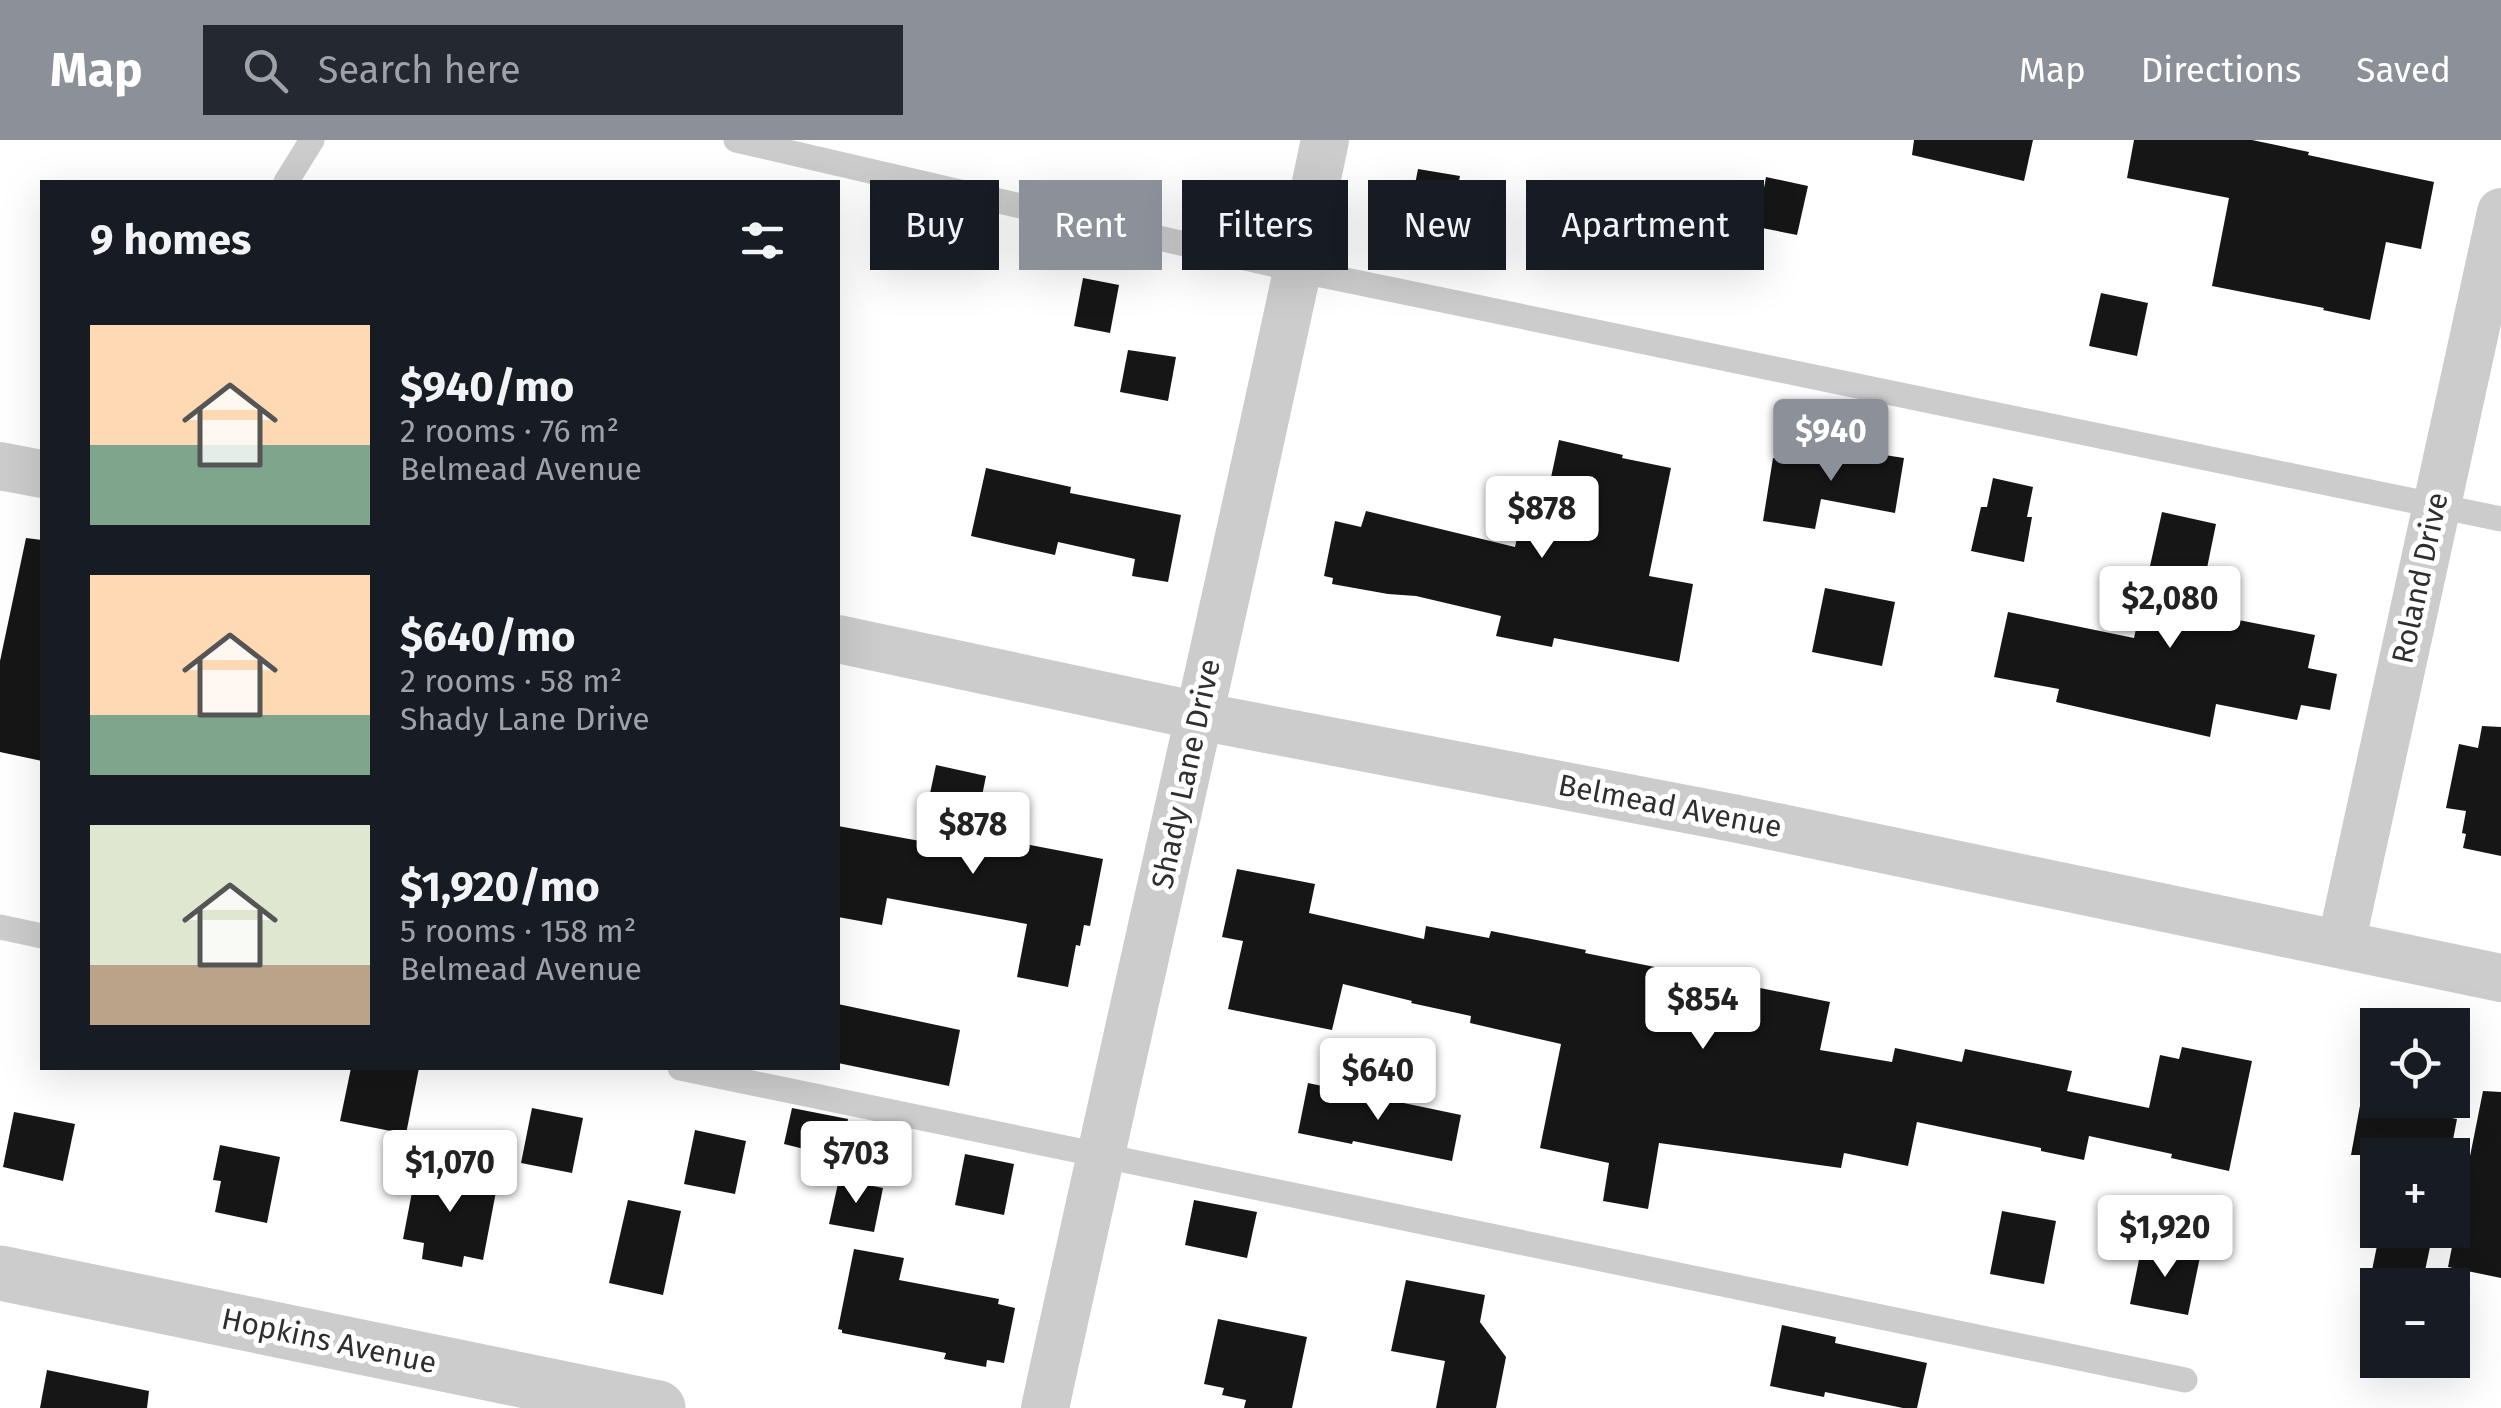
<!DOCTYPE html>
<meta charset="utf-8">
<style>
body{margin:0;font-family:"Fira Sans",sans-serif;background:#242831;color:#f1f3f6;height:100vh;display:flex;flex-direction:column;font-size:38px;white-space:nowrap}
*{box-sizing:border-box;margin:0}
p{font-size:32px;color:#9ea1a6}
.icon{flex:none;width:55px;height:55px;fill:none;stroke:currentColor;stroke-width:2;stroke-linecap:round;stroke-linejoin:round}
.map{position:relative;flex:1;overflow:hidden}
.details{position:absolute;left:40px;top:40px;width:800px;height:890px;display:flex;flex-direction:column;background:#171b24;border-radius:0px;box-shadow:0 10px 40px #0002}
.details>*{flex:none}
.banner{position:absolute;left:870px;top:40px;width:950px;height:90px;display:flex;gap:20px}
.tools{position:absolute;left:2360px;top:868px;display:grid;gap:20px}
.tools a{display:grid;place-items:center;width:110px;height:110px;border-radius:0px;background:#171b24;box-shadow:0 10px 40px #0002;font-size:50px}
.price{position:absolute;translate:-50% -85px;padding:0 22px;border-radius:10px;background:#fff;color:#222;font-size:32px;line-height:65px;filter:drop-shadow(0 2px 5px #0008)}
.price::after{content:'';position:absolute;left:50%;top:60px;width:30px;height:22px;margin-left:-15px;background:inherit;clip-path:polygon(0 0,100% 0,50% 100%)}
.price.selected{background:#8c9099;color:#fff}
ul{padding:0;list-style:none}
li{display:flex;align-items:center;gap:30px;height:250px;padding:0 50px}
li span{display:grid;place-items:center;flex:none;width:280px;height:200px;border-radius:0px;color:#555}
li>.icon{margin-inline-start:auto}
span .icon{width:120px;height:120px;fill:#fffc;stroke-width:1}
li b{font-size:42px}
h2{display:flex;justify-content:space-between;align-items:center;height:120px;padding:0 50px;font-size:42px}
.pill{padding:0 35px;border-radius:0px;background:#171b24;box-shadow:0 10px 40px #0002;font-size:35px;line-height:90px}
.pill.selected{background:#8c9099;color:#fff}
header{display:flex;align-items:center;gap:60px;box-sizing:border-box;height:140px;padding:0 50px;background:#8c9099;color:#fff}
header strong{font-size:48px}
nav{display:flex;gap:55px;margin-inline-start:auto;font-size:35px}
.search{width:700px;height:90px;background:#242831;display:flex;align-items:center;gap:25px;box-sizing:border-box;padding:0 35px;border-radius:0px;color:#9ea1a6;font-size:38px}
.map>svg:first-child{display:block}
.building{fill:#161616}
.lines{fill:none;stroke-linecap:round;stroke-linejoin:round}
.service{stroke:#ccc;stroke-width:25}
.minor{stroke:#ccc;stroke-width:48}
.tertiary{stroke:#ccc;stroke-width:55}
.labels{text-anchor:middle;stroke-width:10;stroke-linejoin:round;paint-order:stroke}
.street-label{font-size:30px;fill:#2f2f2f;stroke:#fff}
</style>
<header>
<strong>Map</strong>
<div class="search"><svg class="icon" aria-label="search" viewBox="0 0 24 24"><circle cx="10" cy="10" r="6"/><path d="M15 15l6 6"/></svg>Search here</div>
<nav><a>Map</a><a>Directions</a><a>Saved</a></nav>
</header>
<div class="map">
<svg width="2501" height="1268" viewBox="0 0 2501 1268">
<rect width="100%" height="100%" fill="#fff"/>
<g class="building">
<path d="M1914 0H2033L2024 41 1912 15Z"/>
<path d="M2134 0H2252L2309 12 2308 15 2434 42 2421 109 2386 102 2370 180 2323 170 2324 168 2212 146 2229 58 2127 38Z"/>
<path d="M1418 29 1460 36 1450 82 1409 75Z"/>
<path d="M1766 37 1808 46 1797 95 1757 87Z"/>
<path d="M1083 138 1119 145 1110 193 1074 186Z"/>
<path d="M2101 153 2148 163 2137 216 2089 206Z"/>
<path d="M1128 210 1176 217 1168 261 1120 252Z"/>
<path d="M1559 300 1623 315 1622 318 1671 328 1649 436 1693 444 1679 522 1554 498 1552 507 1496 496 1501 476 1416 456 1388 454 1332 444 1333 438 1324 436 1335 381 1361 387 1366 371 1515 407 1523 371 1543 375Z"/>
<path d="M1814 304 1904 318 1895 373 1821 359 1815 389 1763 381 1773 318 1810 324Z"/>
<path d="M986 328 1071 347 1070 353 1181 375 1168 442 1132 436 1135 419 1058 402 1055 415 971 396Z"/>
<path d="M1993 338 2033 347 2027 377H2032L2024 422 1971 411 1981 367H1987Z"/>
<path d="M2162 372 2216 384 2198 472 2315 495 2308 528 2337 534 2330 570 2301 565 2297 580 2216 564 2210 597 2056 562 2059 549 1994 537 2008 472 2134 498Z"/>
<path d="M26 398 42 400V621L0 612V521Z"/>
<path d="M1825 448 1895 462 1882 526 1812 512Z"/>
<path d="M2482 586 2501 587V716L2463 708 2466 694 2462 693 2466 671 2446 668 2459 604 2478 608Z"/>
<path d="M936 625 986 636 976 686 1007 692 1005 700 1103 719 1090 786 1084 785 1080 806 1076 805 1068 847 1017 837 1027 784 887 758 882 785 838 777V686L920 701Z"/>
<path d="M1237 729 1315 744 1309 773 1424 799 1426 786 1489 798 1491 791 1586 810 1585 813 1830 862 1820 910 1892 922 1895 908 1962 922 1965 909 2072 931 2067 951 2149 968 2160 915 2179 919 2182 907 2252 921 2229 1031 2171 1018 2172 1014 2089 996 2084 1020 2041 1011V1008L1917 982 1908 1026 1844 1013 1841 1028 1659 1003 1648 1069 1603 1061 1609 1023 1540 1008 1561 904 1470 883 1471 876 1411 863 1412 861 1343 844 1332 890 1228 869 1243 801 1222 797Z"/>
<path d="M838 864 960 890 949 946 838 923Z"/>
<path d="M351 928H419L406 994 340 981Z"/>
<path d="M1308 943 1461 975 1452 1021 1353 1001 1352 1004 1298 993Z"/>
<path d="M2483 951 2501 952V1138L2448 1127Z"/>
<path d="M2361 960 2457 979 2450 1015H2351Z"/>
<path d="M532 968 583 978 572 1033 521 1023Z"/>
<path d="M792 968 848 979 840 1018 784 1004Z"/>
<path d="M14 972 75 984 63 1041 3 1027Z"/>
<path d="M695 990 746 1001 735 1054 684 1044Z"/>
<path d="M220 1005 280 1017 267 1083 215 1072 221 1041 213 1040Z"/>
<path d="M965 1014 1014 1024 1004 1075 955 1065Z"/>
<path d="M417 1026 498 1041 483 1120 464 1116 462 1127 422 1119 424 1103 403 1099Z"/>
<path d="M839 1039 883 1048 874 1092 829 1084Z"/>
<path d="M628 1060 681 1071 663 1155 609 1143Z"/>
<path d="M1194 1060 1257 1072 1247 1118 1185 1105Z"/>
<path d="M2002 1071 2056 1081 2044 1144 1990 1134Z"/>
<path d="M2379 1096 2430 1107 2422 1145H2369Z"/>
<path d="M2142 1105 2200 1117 2188 1175 2130 1164Z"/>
<path d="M854 1109 904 1118 899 1140 999 1159 998 1164 1015 1168 1004 1223 987 1220 986 1227 944 1219 946 1213 842 1193V1190L838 1189Z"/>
<path d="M1406 1140 1485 1155 1480 1182 1506 1217 1496 1268H1436L1445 1221 1391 1211Z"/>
<path d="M1218 1179 1307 1197 1292 1268H1244L1246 1260 1222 1255 1224 1248 1204 1244Z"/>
<path d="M1782 1185 1836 1197 1835 1203 1927 1223 1917 1268H1903L1825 1252 1824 1257 1770 1246Z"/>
<path d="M47 1230 149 1251 147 1268H40Z"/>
</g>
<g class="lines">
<g class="service">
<path d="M736 0 1297 130 2501 379"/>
<path d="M286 42 312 0"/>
<path d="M0 787 42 796"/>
<path d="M680 928 2185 1240"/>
</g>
<g class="minor">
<path d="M0 326 42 334"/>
<path d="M838 499 1199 576 1738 679 2501 838"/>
<path d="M2341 804 2501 72"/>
<path d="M1045 1268C1137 845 1236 424 1325 0"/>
</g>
<path class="tertiary" d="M0 1133 658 1268"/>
</g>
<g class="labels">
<g class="street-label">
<text transform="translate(2420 438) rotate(-78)" y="10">Roland Drive</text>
<text transform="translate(1186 634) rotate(-78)" y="10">Shady Lane Drive</text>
<text transform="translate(1670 666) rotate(11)" y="10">Belmead Avenue</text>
<text transform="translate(329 1201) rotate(12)" y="10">Hopkins Avenue</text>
</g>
</g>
</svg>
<div class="tools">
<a><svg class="icon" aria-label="locate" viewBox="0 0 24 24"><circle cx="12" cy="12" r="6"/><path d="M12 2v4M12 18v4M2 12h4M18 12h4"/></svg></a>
<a>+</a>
<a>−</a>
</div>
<b class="price selected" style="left:1831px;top:344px">$940</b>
<b class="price" style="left:1542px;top:421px">$878</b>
<b class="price" style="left:2170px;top:511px">$2,080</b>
<b class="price" style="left:973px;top:737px">$878</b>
<b class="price" style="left:1703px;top:912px">$854</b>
<b class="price" style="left:1378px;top:983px">$640</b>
<b class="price" style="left:856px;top:1066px">$703</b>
<b class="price" style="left:450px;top:1075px">$1,070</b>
<b class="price" style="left:2165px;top:1140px">$1,920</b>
<div class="banner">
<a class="pill">Buy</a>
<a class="pill selected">Rent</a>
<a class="pill">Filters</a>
<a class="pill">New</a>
<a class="pill">Apartment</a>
</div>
<section class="details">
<h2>9 homes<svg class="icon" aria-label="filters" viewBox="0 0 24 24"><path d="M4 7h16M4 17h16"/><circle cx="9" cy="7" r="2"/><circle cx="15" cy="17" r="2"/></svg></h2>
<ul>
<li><span style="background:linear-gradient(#ffd9b3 60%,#7fa58c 0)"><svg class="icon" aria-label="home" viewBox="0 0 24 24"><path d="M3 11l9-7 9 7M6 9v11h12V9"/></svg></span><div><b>$940/mo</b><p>2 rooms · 76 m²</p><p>Belmead Avenue</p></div></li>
<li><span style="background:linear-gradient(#ffd9b3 70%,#7fa58c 0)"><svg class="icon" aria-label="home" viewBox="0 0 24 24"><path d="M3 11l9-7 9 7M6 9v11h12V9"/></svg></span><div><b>$640/mo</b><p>2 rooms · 58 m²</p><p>Shady Lane Drive</p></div></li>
<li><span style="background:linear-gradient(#dfe7d0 70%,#b9a48a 0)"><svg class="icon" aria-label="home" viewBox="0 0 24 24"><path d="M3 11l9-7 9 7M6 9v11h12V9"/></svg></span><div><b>$1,920/mo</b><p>5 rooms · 158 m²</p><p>Belmead Avenue</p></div></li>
</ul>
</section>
</div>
